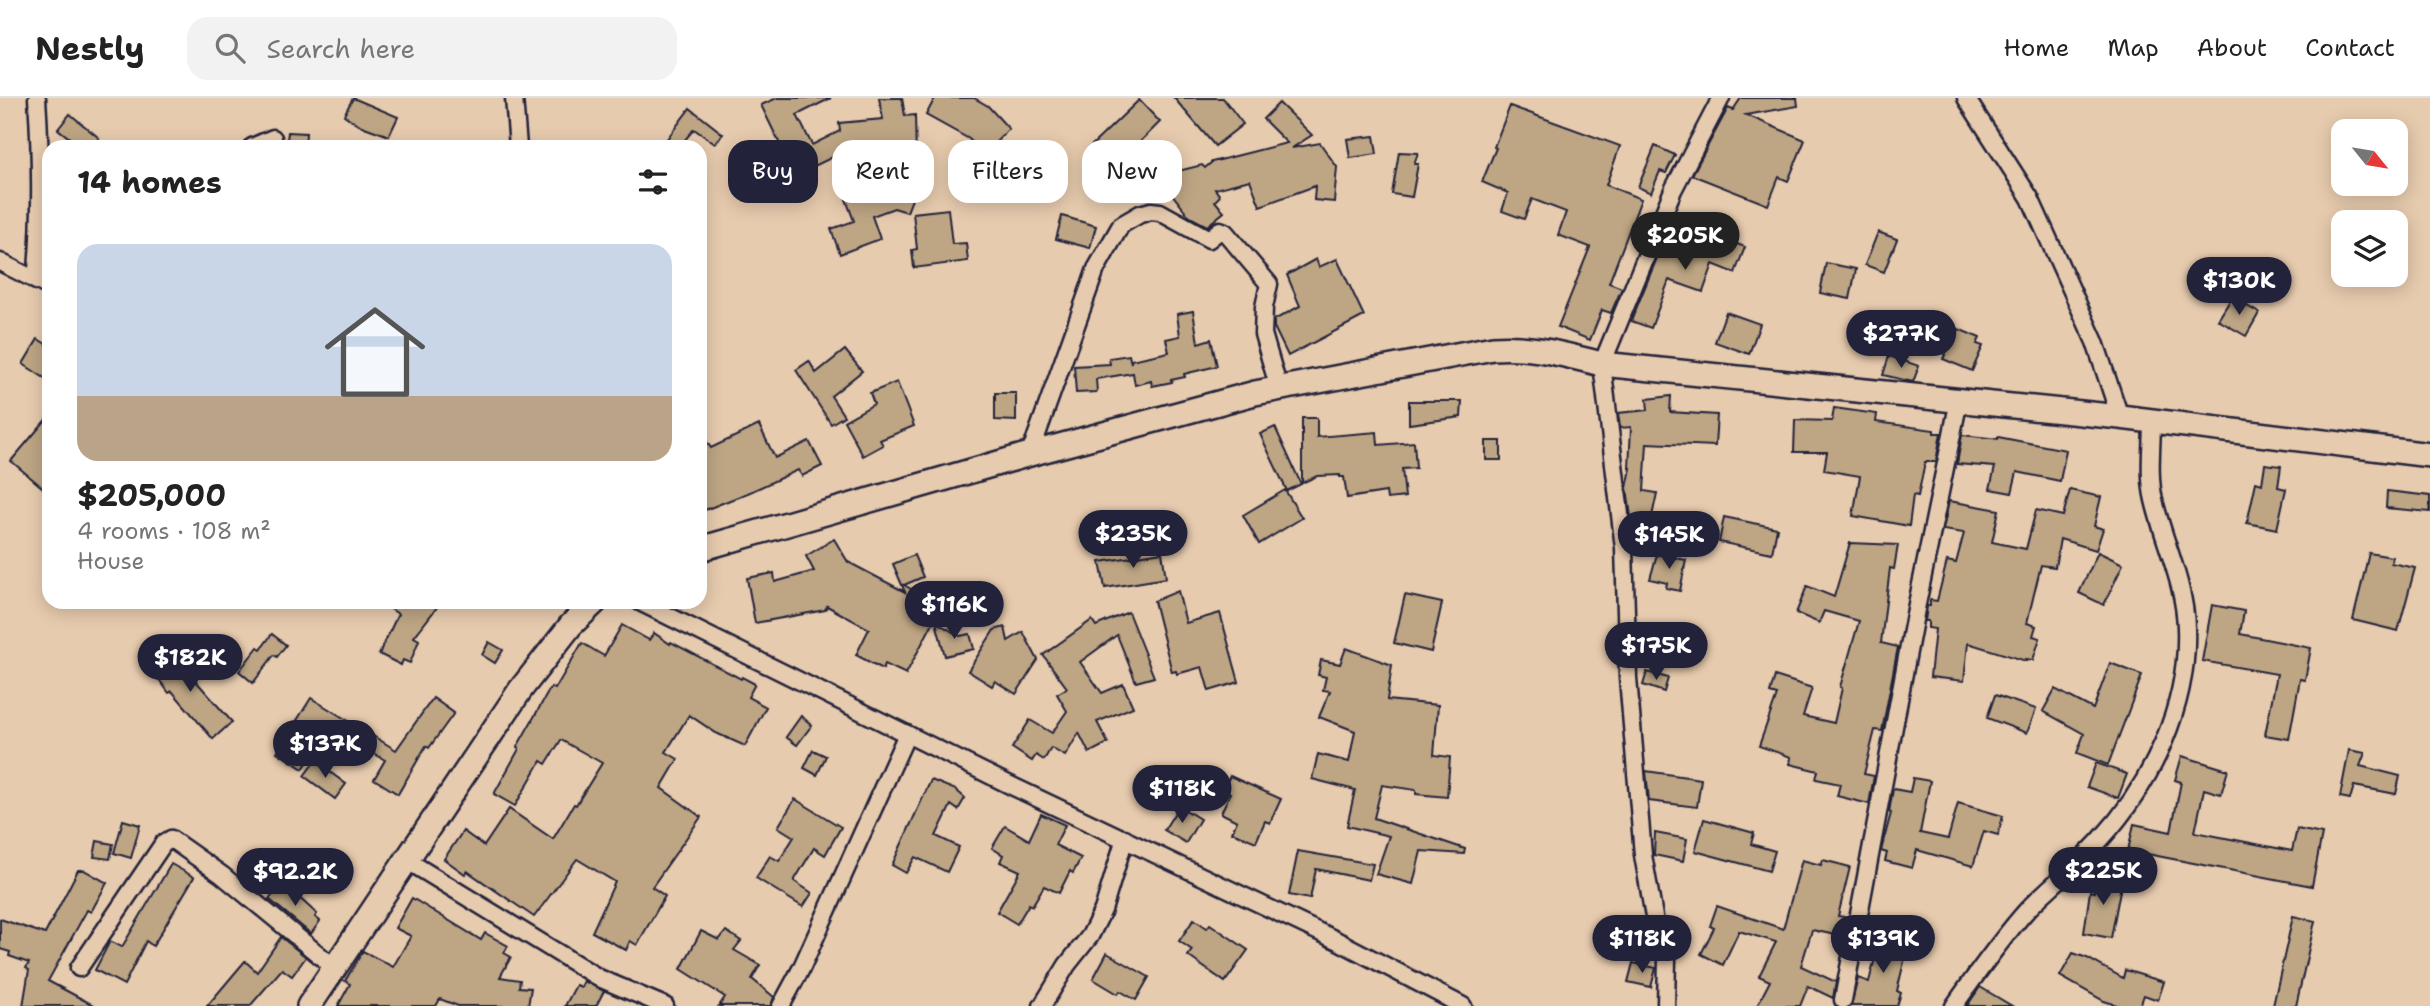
<!DOCTYPE html>
<meta charset="utf-8">
<style>
body{margin:0;font-family:"Shantell Sans",sans-serif;background:#f2f2f2;color:#222;height:100vh;display:flex;flex-direction:column;font-size:26px;white-space:nowrap}
*{box-sizing:border-box;margin:0}
p{font-size:23px;color:#767676}
.icon{flex:none;width:38px;height:38px;fill:none;stroke:currentColor;stroke-width:2;stroke-linecap:round;stroke-linejoin:round}
.map{position:relative;flex:1;overflow:hidden}
.panel{position:absolute;left:42px;top:42px;width:665px;height:469px;display:flex;flex-direction:column;background:#fff;border-radius:21px;box-shadow:0 4px 18px #0003}
.panel>*{flex:none}
.banner{position:absolute;left:728px;top:42px;width:665px;height:63px;display:flex;gap:14px}
.needle{width:46px;rotate:120deg}
.tools{position:absolute;left:2331px;top:21px;display:grid;gap:14px}
.tools a{display:grid;place-items:center;width:77px;height:77px;border-radius:14px;background:#fff;box-shadow:0 4px 18px #0003;font-size:35px}
.price{position:absolute;translate:-50% -60px;padding:0 16px;border-radius:24px;background:#22223b;color:#fff;font-size:23px;line-height:46px;filter:drop-shadow(0 2px 4px #0008)}
.price::after{content:'';position:absolute;left:50%;top:42px;width:21px;height:16px;margin-left:-10px;background:inherit;clip-path:polygon(0 0,100% 0,50% 100%)}
.price.selected{background:#222;color:#fff}
ul{padding:0;list-style:none}
li{display:grid;align-content:center;gap:14px;height:371px;padding:0 35px}
li span{display:grid;place-items:center;height:217px;border-radius:21px;color:#555}
li>.icon{margin-inline-start:auto}
span .icon{width:126px;height:126px;fill:#fffc;stroke-width:1}
li b{font-size:30px}
h2{display:flex;justify-content:space-between;align-items:center;height:84px;padding:0 35px;font-size:30px}
.chip{padding:0 24px;border-radius:21px;background:#fff;box-shadow:0 4px 18px #0003;font-size:24px;line-height:63px}
.chip.selected{background:#22223b;color:#fff}
header{display:flex;align-items:center;gap:42px;box-sizing:border-box;height:98px;padding:0 35px;background:#fff;border-bottom:2px solid #e0e0e0}
header strong{font-size:33px}
nav{display:flex;gap:38px;margin-inline-start:auto;font-size:24px}
.search{width:490px;height:63px;background:#f2f2f2;display:flex;align-items:center;gap:18px;box-sizing:border-box;padding:0 24px;border-radius:21px;color:#767676;font-size:26px}
.map>svg:first-child{display:block}
.building{fill:#bea684;stroke:#22223b;stroke-width:2}
.lines{fill:none;stroke-linecap:round;stroke-linejoin:round}
.street-casing{stroke:#22223b;stroke-width:21}
.secondary-casing{stroke:#22223b;stroke-width:28}
.street{stroke:#e7cbae;stroke-width:16}
.secondary{stroke:#e7cbae;stroke-width:23}
</style>
<header>
<strong>Nestly</strong>
<div class="search"><svg class="icon" aria-label="search" viewBox="0 0 24 24"><circle cx="10" cy="10" r="6"/><path d="M15 15l6 6"/></svg>Search here</div>
<nav><a>Home</a><a>Map</a><a>About</a><a>Contact</a></nav>
</header>
<div class="map">
<svg width="2430" height="908" viewBox="0 0 2430 908">
<rect width="100%" height="100%" fill="#e7cbae"/>
<filter id="ink" filterUnits="userSpaceOnUse"><feTurbulence type="fractalNoise" baseFrequency=".0143" numOctaves="2"/><feDisplacementMap in="SourceGraphic" scale="14" xChannelSelector="R" yChannelSelector="G"/><feConvolveMatrix kernelMatrix="1 2 1 2 8 2 1 2 1" color-interpolation-filters="sRGB"/></filter>
<g filter="url(#ink)">
<g class="building">
<path d="M353 0 398 19 389 38 359 27 344 17Z"/>
<path d="M777 0H831L797 17 812 47 840 33 839 25 883 21 879 0H902L905 18 915 17 916 60 847 63 917 88 907 114 894 110 872 118 880 141 840 156 831 131 854 123 843 93 849 92 846 85 845 53 798 76 792 63 789 65 761 7Z"/>
<path d="M935 0H974L988 8 1009 31 984 56 969 41 926 17Z"/>
<path d="M1174 0H1223L1243 26 1215 48Z"/>
<path d="M1741 0H1797L1798 8 1746 17 1805 42 1788 83 1779 79 1768 107 1692 77 1728 10 1733 12Z"/>
<path d="M1139 2 1160 24 1111 73 1089 50Z"/>
<path d="M1279 5 1312 37 1292 50 1320 45 1337 69 1334 104 1314 102 1315 88 1260 108 1250 82 1215 91 1220 98 1215 103 1224 114 1207 128 1190 119 1168 91 1180 81 1174 74 1202 67 1205 70 1212 64 1287 45 1263 21Z"/>
<path d="M1510 8 1620 48 1606 87 1641 101 1609 185 1622 190 1611 215 1602 212 1590 242 1558 229 1590 149 1558 137 1566 114 1532 101 1524 121 1502 113 1508 95 1482 84 1496 50 1494 49Z"/>
<path d="M690 10 723 36 715 46 694 31 679 49H661Z"/>
<path d="M70 16 99 40 92 49H81L58 31Z"/>
<path d="M288 34 306 35 305 49H286Z"/>
<path d="M1374 38 1377 56 1350 60 1347 41Z"/>
<path d="M1655 48 1675 57 1666 75 1660 73 1651 95 1638 89Z"/>
<path d="M1399 54 1418 55 1414 66H1418L1412 99 1392 96Z"/>
<path d="M948 111 952 146 966 145 968 163 914 170 912 152 917 151 913 115Z"/>
<path d="M1062 118 1096 128 1090 150 1056 141Z"/>
<path d="M1878 134 1897 141 1884 174 1865 167Z"/>
<path d="M1690 135 1730 148 1732 144 1745 149 1735 175 1713 166 1703 194 1669 182 1651 230 1631 223 1661 150 1683 158Z"/>
<path d="M1316 161 1319 169 1337 161 1364 218 1288 258 1274 229V222L1300 208 1287 177Z"/>
<path d="M1826 165 1856 171 1850 201 1820 195Z"/>
<path d="M2232 199 2259 215 2246 238 2218 222Z"/>
<path d="M1193 213 1198 245 1211 241 1217 268 1184 276 1185 279 1171 282 1172 284 1152 288 1151 283 1135 287 1133 275 1096 281 1097 294 1076 295 1074 268 1110 266 1109 260 1129 257 1131 265V262L1169 254 1166 241 1180 238 1177 216Z"/>
<path d="M1726 214 1760 226 1749 256 1715 244Z"/>
<path d="M1932 220 1980 240 1977 246 1983 248 1972 273 1943 261 1949 248 1925 237Z"/>
<path d="M38 241 49 248V283L23 266Z"/>
<path d="M845 252 862 273 831 298 844 318 831 326 796 272 809 263 816 275Z"/>
<path d="M1889 258 1919 268 1913 284 1883 277Z"/>
<path d="M897 284 914 328 880 342 883 347 863 358 844 323 874 306 870 295Z"/>
<path d="M995 295H1016V323L995 322Z"/>
<path d="M1671 298 1670 314 1717 317 1715 348 1647 345 1644 393 1657 395 1651 423 1631 419 1627 390 1631 370H1629L1631 329 1620 330 1618 315 1648 312 1647 301Z"/>
<path d="M1409 303H1462L1461 319 1409 326Z"/>
<path d="M1834 310 1877 316 1876 324 1934 332V335H1941L1936 364H1925L1918 398 1913 397 1909 428 1853 418 1860 378 1824 372 1827 354H1794L1795 322 1832 323Z"/>
<path d="M49 318V395L11 363Z"/>
<path d="M1302 320H1317V339L1377 334 1378 347 1414 344 1416 370 1402 371 1405 399 1387 401 1386 394 1347 400 1344 379H1340V377L1317 378 1302 385Z"/>
<path d="M759 327 775 360 809 343 822 368 802 378 798 372 750 394 700 414V334L711 350Z"/>
<path d="M1275 329 1301 386 1287 393 1260 336Z"/>
<path d="M1962 337 1998 341V339L2066 352 2060 383 2017 374 2012 395 1990 391 1995 369 1957 366Z"/>
<rect x="1486" y="343" width="15" height="19"/>
<path d="M2265 366 2281 368 2278 389 2286 391 2277 431 2247 425 2256 384 2262 386Z"/>
<path d="M1285 392 1302 420 1259 446 1243 417Z"/>
<path d="M2070 392 2101 399 2094 428 2103 431 2096 452 2060 441 2055 469 2041 467 2027 525 2036 528 2033 538 2040 540 2033 562 2026 561V563L1968 545 1964 583 1930 579 1935 531 1928 530V523H1925L1927 508H1930V502L1937 503 1947 463 1956 465 1964 435 1943 432 1949 403 1999 412 1992 444 2026 451 2036 412 2063 418Z"/>
<path d="M2387 393 2430 398V414L2386 410Z"/>
<path d="M1724 419 1777 430 1772 455 1719 444Z"/>
<path d="M834 441 848 464 905 494 893 466 914 457 923 479 904 487 925 499 918 510 936 519 906 576 885 566 883 571 856 557 869 531 827 508 825 512 755 525 747 480 774 475 775 484 814 473 806 458Z"/>
<path d="M1850 445 1898 447 1894 471 1890 470 1881 545 1898 549 1882 633 1875 632 1864 676 1874 678 1869 706 1837 698 1840 686 1816 681 1818 673 1790 666 1791 659 1759 648 1777 597 1770 595 1775 578 1812 590 1803 618 1834 625 1842 590 1840 589 1859 523 1824 513 1819 525 1796 515 1807 488 1834 499Z"/>
<path d="M1162 454 1166 480 1105 490 1100 464Z"/>
<path d="M2098 454 2123 466 2104 507 2079 495Z"/>
<path d="M2369 455 2392 459 2391 465 2415 470 2398 533 2353 522Z"/>
<path d="M1657 456 1686 462 1680 493 1666 490 1667 485 1650 481Z"/>
<path d="M1178 493 1186 525 1220 515 1239 584 1209 593 1202 569 1177 576 1176 573 1172 574 1154 503Z"/>
<path d="M1405 497 1442 505 1431 554 1394 545Z"/>
<path d="M381 504H441L414 539 419 542 410 565 403 562 401 567 379 556 398 516Z"/>
<path d="M2212 507 2244 513 2240 536 2311 550 2305 582 2300 581 2289 641 2265 637 2277 576 2202 563Z"/>
<path d="M1128 514 1154 579 1136 584 1117 537 1080 564 1102 595 1123 586 1133 609 1097 624 1108 645 1089 655 1079 635 1065 658 1051 650 1044 662 1036 657 1032 663 1012 650 1030 622 1052 635 1067 613 1057 596 1067 590 1043 557 1092 522 1096 528Z"/>
<path d="M936 524 960 538 970 536 974 551 945 558Z"/>
<path d="M622 527 649 542 654 535 670 546 671 544 741 581 742 579 755 586 748 599 766 609 745 648 716 635 689 617 666 654 678 661 661 690 701 719 652 789 665 798 637 847 630 843 626 852 592 834 615 784 577 761 534 819 467 773 465 776 444 761 463 733 484 748 509 711 553 741 574 706 576 707 602 665 561 642 546 666 541 663 515 708 494 696 519 651 517 649 551 589 555 591 582 545 604 558Z"/>
<path d="M1005 529 1008 543 1023 534 1038 562 1016 596 995 583 992 588 968 573 994 532Z"/>
<path d="M272 536 286 547 277 559 274 557 253 585 239 573 258 549 261 551Z"/>
<path d="M489 544 503 552 495 565 482 557Z"/>
<path d="M1346 550 1392 567 1387 602 1438 607 1434 657 1450 659 1447 699 1416 696V692L1382 687 1374 720 1465 751 1464 756 1421 753 1413 786 1376 776 1389 738 1347 728 1355 692 1312 681 1318 656 1349 664 1355 633 1319 619 1330 593 1323 592 1326 579 1318 577 1321 562 1340 566Z"/>
<path d="M170 552 195 584 196 583 232 624 213 641 172 593 169 595 149 568Z"/>
<path d="M2110 565 2142 577 2108 667 2077 655 2084 636 2043 613 2055 591 2093 611Z"/>
<path d="M1647 574 1668 580 1664 594 1643 587Z"/>
<path d="M1995 597 2036 611 2027 635 1987 620Z"/>
<path d="M311 600 396 652 433 600 454 615 429 650 426 648 398 696 374 681 385 662 330 630 303 671 277 654Z"/>
<path d="M801 618 812 627 797 647 786 639Z"/>
<path d="M813 652 826 658 817 677 804 670Z"/>
<path d="M2349 652 2365 655 2360 668 2400 678 2396 696 2354 688 2350 701 2340 699Z"/>
<path d="M2182 658 2228 672 2221 696 2204 691 2195 734 2292 753 2297 731 2322 736 2312 788 2147 756 2145 766 2126 761 2134 726 2171 734 2181 684 2175 682Z"/>
<path d="M315 663 346 686 335 701 304 678Z"/>
<path d="M2096 665 2127 676 2118 700 2087 689Z"/>
<path d="M1646 673 1701 681 1697 709 1649 703Z"/>
<path d="M1230 678 1281 701 1270 725 1265 723 1256 744 1232 734 1237 723 1221 715 1230 695 1223 691Z"/>
<path d="M1913 680 1930 683 1920 735 1948 741 1958 705 2003 718 1998 737 1984 733 1973 768 1917 752 1912 770 1885 763 1887 755 1881 753 1891 715 1889 714 1893 691 1910 694Z"/>
<path d="M931 682 956 692 965 700 958 712 951 707 936 738 959 749 947 774 915 759 906 775 892 767Z"/>
<path d="M795 701 841 729 825 757 814 750 794 783 812 795 803 809 756 780 770 758 779 763 794 739 778 729Z"/>
<path d="M1179 708 1200 721 1186 745 1164 732Z"/>
<path d="M1041 716 1065 727 1055 747 1081 760 1073 775 1070 773 1059 795 1044 788 1032 808 1029 806 1017 826 997 814 1020 773 1000 764 1003 757 992 750 1005 728 1029 742Z"/>
<path d="M1704 721 1754 735 1751 746 1775 753 1769 773 1695 753Z"/>
<path d="M123 722 140 727 131 760 114 755Z"/>
<path d="M1655 735 1687 741 1683 763 1654 757Z"/>
<path d="M97 743 113 746 110 761 94 759Z"/>
<path d="M1298 753 1373 766 1369 782 1316 771 1310 801 1289 797Z"/>
<path d="M1802 762 1821 767 1823 762 1850 769 1838 818 1844 819 1840 838 1812 832 1801 868 1836 884 1833 900 1808 888 1800 908H1757L1770 883 1759 878 1776 844 1739 833 1723 867 1701 856 1714 830 1710 828 1717 808 1783 831Z"/>
<path d="M171 766 194 779 153 848 146 843 124 887 95 872 110 843 122 849Z"/>
<path d="M78 772H84L107 785 91 814 87 812 48 883 95 908H23L29 872 26 870 29 865 9 858 10 854 0 851V821L45 836Z"/>
<path d="M2098 776 2122 782 2111 840 2084 835 2090 793 2094 794Z"/>
<path d="M283 785 317 816 315 819 320 823 311 836 269 801Z"/>
<path d="M412 800 481 842 485 835 508 848 504 855 511 859 500 879 520 882 519 889 531 890 528 908H458L440 901 436 908H338L350 886 345 883 363 853 393 869 411 838 395 830Z"/>
<path d="M2293 818 2315 823 2296 908H2273Z"/>
<path d="M1194 821 1207 830 1210 826 1248 852 1225 884 1188 858 1192 852 1179 843Z"/>
<path d="M701 833 719 842 726 833 741 843 734 852 760 867 752 881 774 899 771 908H719L725 899 681 871Z"/>
<path d="M1881 836 1909 843 1897 893 1901 895 1897 908H1851L1858 880 1869 884Z"/>
<path d="M281 839 306 859 292 878 282 871 250 908H207L245 863 257 874Z"/>
<path d="M1107 855 1149 879 1136 902 1120 893 1118 896 1093 881Z"/>
<path d="M2073 855 2087 860 2123 880 2125 872 2164 884 2158 902 2144 897 2140 908H2120L2104 903 2060 878Z"/>
<path d="M1633 865 1656 870 1651 889 1628 884Z"/>
<path d="M584 883 604 893 596 908H565L576 887 581 889Z"/>
<path d="M1980 889 2012 908H1967Z"/>
</g>
<g class="lines">
<defs>
<g id="street">
<path d="M514 0 518 49"/>
<path d="M1966 0 2030 100 2095 244 2120 319"/>
<path d="M252 49 273 40"/>
<path d="M0 164 49 189"/>
<path d="M36 183C42 121 41 61 37 0"/>
<path d="M1030 356 1096 171 1121 127 1140 116 1151 113 1160 114 1209 141 1220 132 1225 134 1269 186 1264 209 1263 236 1279 291"/>
<path d="M640 504 1014 689 1336 842 1463 908"/>
<path d="M408 763 599 880 665 908"/>
<path d="M79 870 163 746 171 741 222 777 335 870"/>
<path d="M1843 902 1916 511 1959 302"/>
<path d="M781 908 801 871 907 636"/>
<path d="M1042 908 1067 867 1090 838 1103 812 1125 740"/>
<path d="M1666 908 1667 860 1656 830 1643 757 1628 580 1624 450 1602 266 1673 92 1721 0"/>
<path d="M1954 908C1977 875 2001 841 2028 811 2051 787 2079 766 2101 741 2152 685 2189 607 2186 530 2185 486 2164 445 2154 402 2148 378 2152 348 2152 322"/>
</g>
<g id="secondary">
<path d="M700 451 1030 356 1255 295 1493 250C1533 247 1564 257 1602 266L2120 319 2430 357"/>
<path d="M309 908 521 591 571 527 595 504"/>
</g>
</defs>
<use href="#street" class="street-casing"/>
<use href="#secondary" class="secondary-casing"/>
<use href="#street" class="street"/>
<use href="#secondary" class="secondary"/>
</g>
</g>
</svg>
<div class="tools">
<a><svg class="needle" viewBox="-14 -14 28 28"><path d="M0-13l5 13h-10z" fill="#e53935"/><path d="M0 13l5-13h-10z" fill="#767676"/></svg></a>
<a><svg class="icon" aria-label="layers" viewBox="0 0 24 24"><path d="M12 4l9 5-9 5-9-5zM3 14l9 5 9-5"/></svg></a>
</div>
<b class="price selected" style="left:1685px;top:174px">$205K</b>
<b class="price" style="left:2239px;top:219px">$130K</b>
<b class="price" style="left:1901px;top:272px">$277K</b>
<b class="price" style="left:1133px;top:472px">$235K</b>
<b class="price" style="left:1669px;top:473px">$145K</b>
<b class="price" style="left:954px;top:543px">$116K</b>
<b class="price" style="left:1656px;top:584px">$175K</b>
<b class="price" style="left:190px;top:596px">$182K</b>
<b class="price" style="left:325px;top:682px">$137K</b>
<b class="price" style="left:1182px;top:727px">$118K</b>
<b class="price" style="left:2103px;top:809px">$225K</b>
<b class="price" style="left:295px;top:810px">$92.2K</b>
<b class="price" style="left:1642px;top:877px">$118K</b>
<b class="price" style="left:1883px;top:877px">$139K</b>
<div class="banner">
<a class="chip selected">Buy</a>
<a class="chip">Rent</a>
<a class="chip">Filters</a>
<a class="chip">New</a>
</div>
<section class="panel">
<h2>14 homes<svg class="icon" aria-label="filters" viewBox="0 0 24 24"><path d="M4 7h16M4 17h16"/><circle cx="9" cy="7" r="2"/><circle cx="15" cy="17" r="2"/></svg></h2>
<ul>
<li><span style="background:linear-gradient(#c9d6e8 70%,#b9a48a 0)"><svg class="icon" aria-label="home" viewBox="0 0 24 24"><path d="M3 11l9-7 9 7M6 9v11h12V9"/></svg></span><div><b>$205,000</b><p>4 rooms · 108 m²</p><p>House</p></div></li>
</ul>
</section>
</div>
